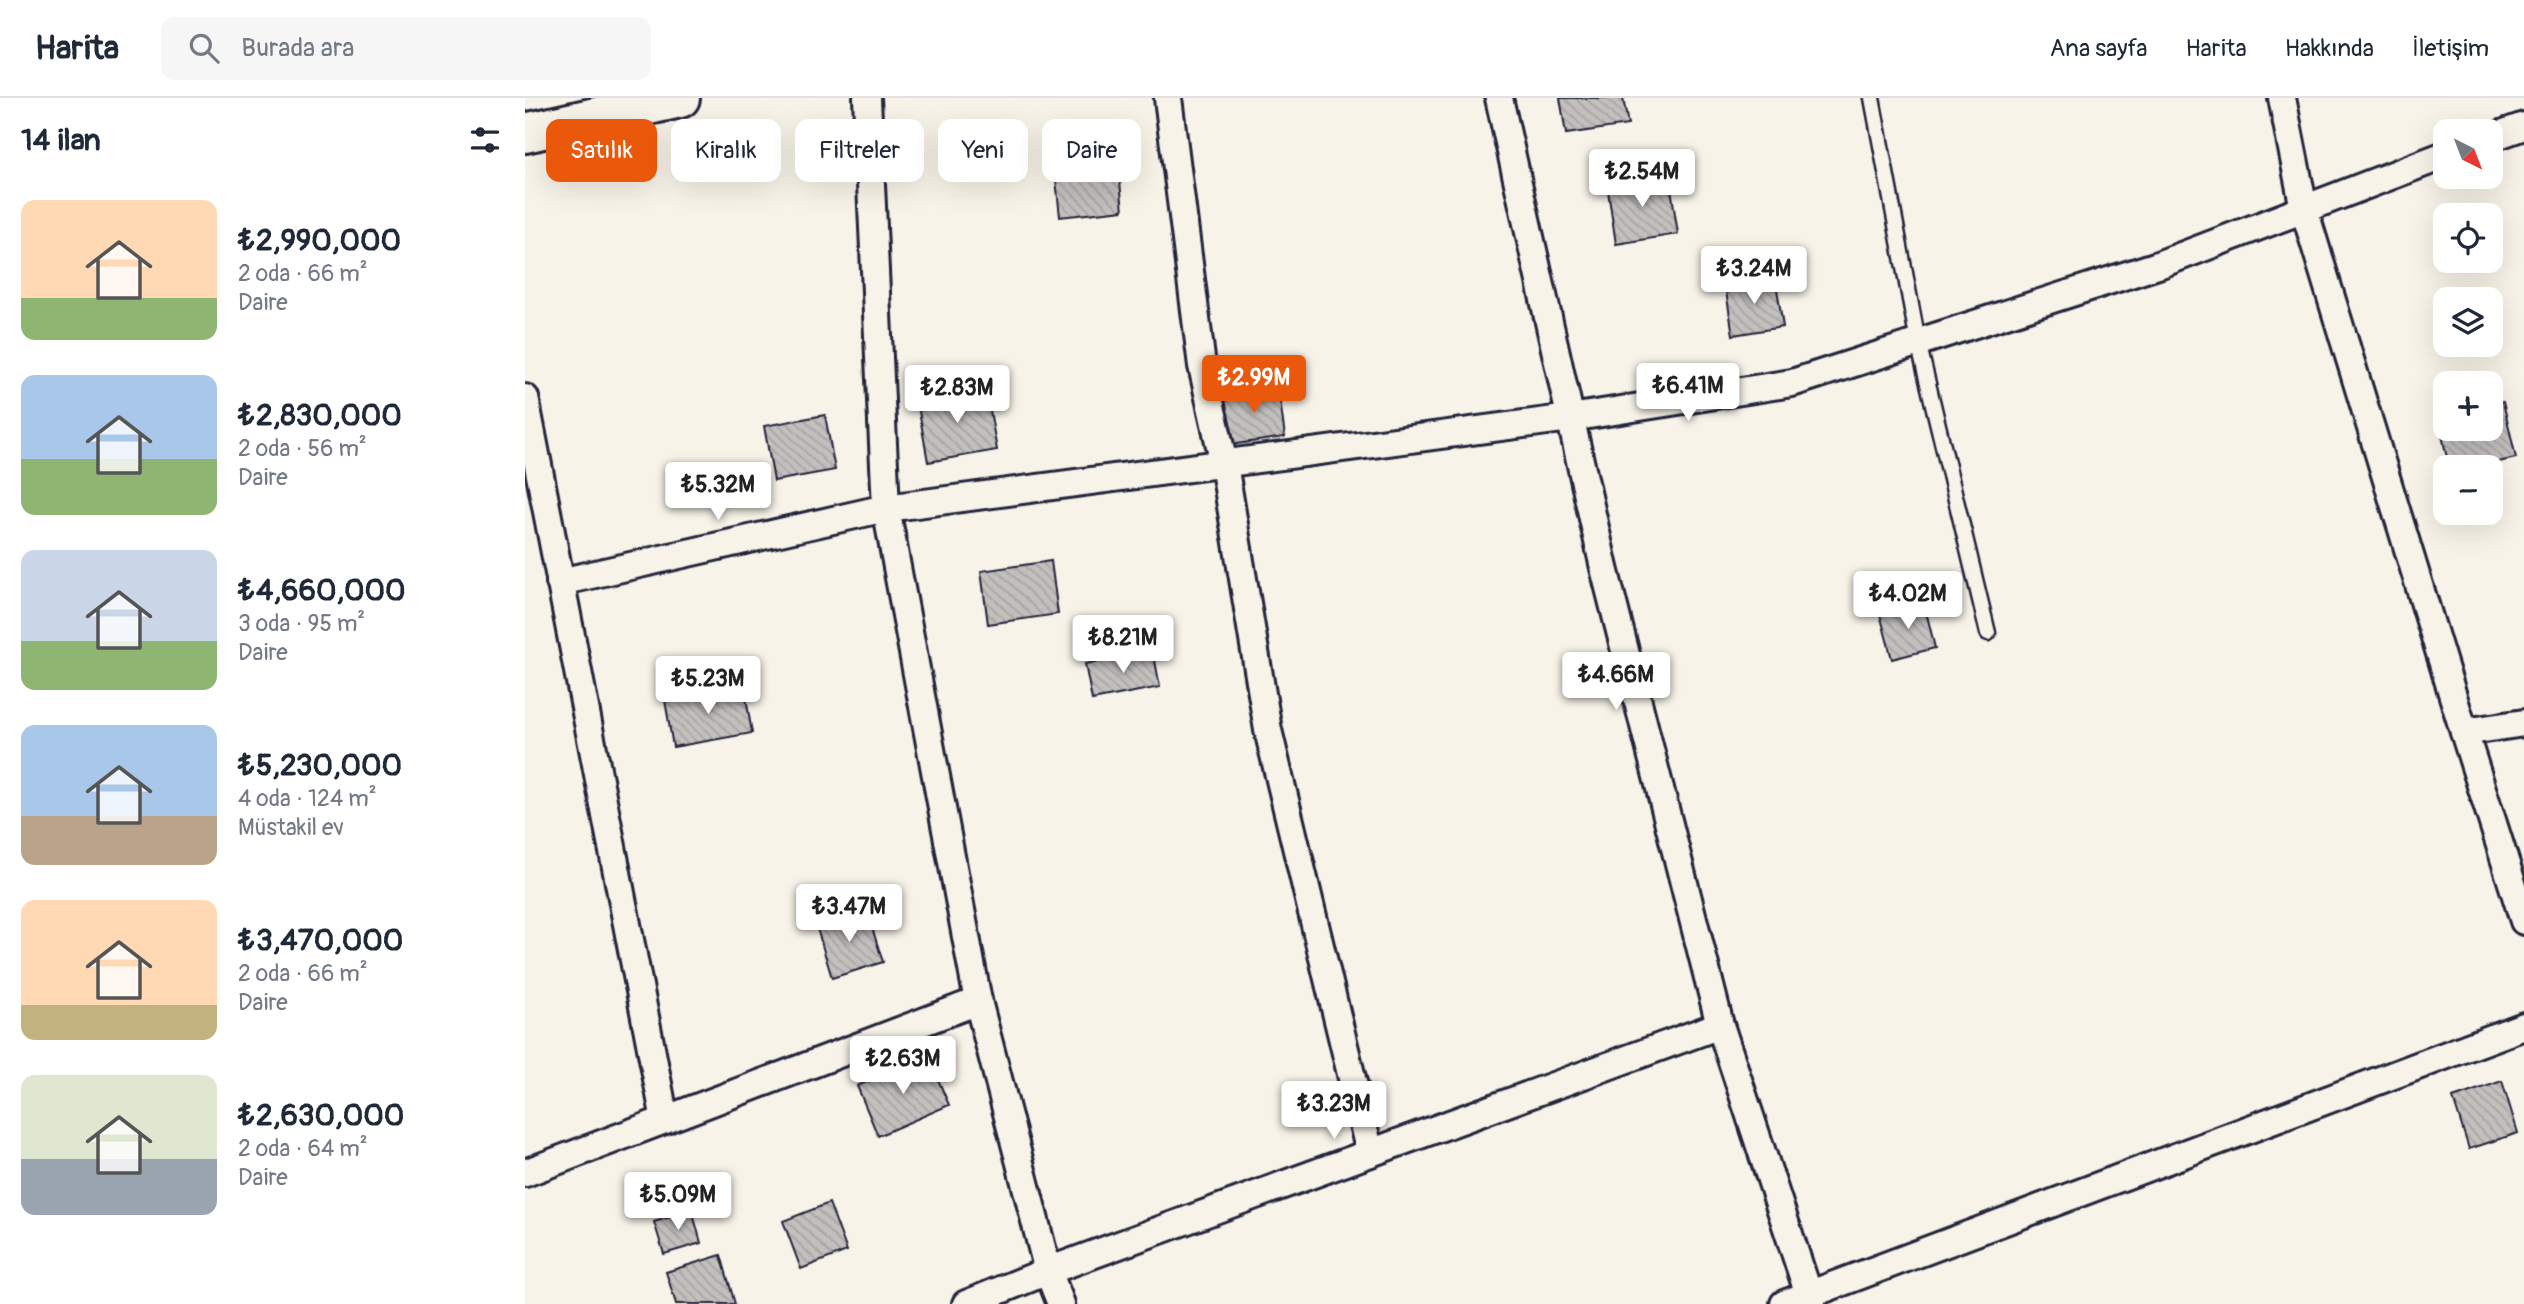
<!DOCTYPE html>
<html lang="tr">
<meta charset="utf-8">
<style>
body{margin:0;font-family:Pangolin,sans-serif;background:#f6f6f7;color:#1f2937;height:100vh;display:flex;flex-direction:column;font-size:26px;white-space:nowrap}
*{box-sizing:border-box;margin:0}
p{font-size:23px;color:#747a83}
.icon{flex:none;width:38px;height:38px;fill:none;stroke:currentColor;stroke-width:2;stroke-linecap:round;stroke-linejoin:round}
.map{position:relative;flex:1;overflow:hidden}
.panel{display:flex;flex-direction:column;background:#fff;width:525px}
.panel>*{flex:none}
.top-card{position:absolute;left:21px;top:21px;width:665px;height:63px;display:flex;gap:14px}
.needle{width:46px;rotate:138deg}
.fabs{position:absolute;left:1908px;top:21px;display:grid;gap:14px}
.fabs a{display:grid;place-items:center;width:70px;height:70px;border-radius:14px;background:#fff;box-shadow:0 7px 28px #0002;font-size:35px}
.price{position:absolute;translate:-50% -60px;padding:0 16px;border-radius:7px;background:#fff;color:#222;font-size:23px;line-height:46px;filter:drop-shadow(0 2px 4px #0008)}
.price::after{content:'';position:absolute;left:50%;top:42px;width:21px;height:16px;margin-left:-10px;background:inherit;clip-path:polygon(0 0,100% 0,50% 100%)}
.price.active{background:#ea580c;color:#fff}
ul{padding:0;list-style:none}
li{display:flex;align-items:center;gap:21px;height:175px;padding:0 21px}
li span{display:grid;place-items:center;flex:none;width:196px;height:140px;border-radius:14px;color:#555}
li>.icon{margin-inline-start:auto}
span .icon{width:84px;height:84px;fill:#fffc;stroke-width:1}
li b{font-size:30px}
h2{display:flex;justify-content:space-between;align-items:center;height:84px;padding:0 21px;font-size:30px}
.pill{padding:0 24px;border-radius:14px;background:#fff;box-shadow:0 7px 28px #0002;font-size:24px;line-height:63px}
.pill.active{background:#ea580c;color:#fff}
header{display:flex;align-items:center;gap:42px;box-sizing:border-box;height:98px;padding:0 35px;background:#fff;border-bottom:2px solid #e0e1e3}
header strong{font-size:33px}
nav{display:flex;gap:38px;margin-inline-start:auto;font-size:24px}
.search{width:490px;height:63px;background:#f6f6f7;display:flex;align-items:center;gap:18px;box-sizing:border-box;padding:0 24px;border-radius:14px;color:#747a83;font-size:26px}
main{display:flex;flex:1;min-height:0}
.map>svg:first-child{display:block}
.building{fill:url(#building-back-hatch);stroke:#22223b;stroke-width:2}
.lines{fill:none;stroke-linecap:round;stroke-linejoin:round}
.lane-casing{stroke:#22223b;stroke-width:19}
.street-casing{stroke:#22223b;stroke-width:32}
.secondary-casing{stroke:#22223b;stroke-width:44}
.lane{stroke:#f7f3e8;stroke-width:14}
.street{stroke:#f7f3e8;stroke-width:26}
.secondary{stroke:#f7f3e8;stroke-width:38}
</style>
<header>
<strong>Harita</strong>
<div class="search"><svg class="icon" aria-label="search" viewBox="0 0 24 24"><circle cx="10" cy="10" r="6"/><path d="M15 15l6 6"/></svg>Burada ara</div>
<nav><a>Ana sayfa</a><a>Harita</a><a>Hakkında</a><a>İletişim</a></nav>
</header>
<main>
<section class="panel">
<h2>14 ilan<svg class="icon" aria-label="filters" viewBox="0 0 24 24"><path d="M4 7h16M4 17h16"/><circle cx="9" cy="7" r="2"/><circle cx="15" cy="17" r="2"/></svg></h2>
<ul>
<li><span style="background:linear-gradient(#ffd9b3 70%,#8fb573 0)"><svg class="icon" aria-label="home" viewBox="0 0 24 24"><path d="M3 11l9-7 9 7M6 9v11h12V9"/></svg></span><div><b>₺2,990,000</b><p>2 oda · 66 m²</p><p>Daire</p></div></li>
<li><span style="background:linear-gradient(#a9c7e8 60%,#8fb573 0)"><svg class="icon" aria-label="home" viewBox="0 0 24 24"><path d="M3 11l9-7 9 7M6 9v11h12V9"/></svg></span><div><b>₺2,830,000</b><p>2 oda · 56 m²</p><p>Daire</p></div></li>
<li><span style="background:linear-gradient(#c9d6e8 65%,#8fb573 0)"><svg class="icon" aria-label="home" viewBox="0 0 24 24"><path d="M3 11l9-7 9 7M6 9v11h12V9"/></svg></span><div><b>₺4,660,000</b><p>3 oda · 95 m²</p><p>Daire</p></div></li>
<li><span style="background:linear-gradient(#a9c7e8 65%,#b9a48a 0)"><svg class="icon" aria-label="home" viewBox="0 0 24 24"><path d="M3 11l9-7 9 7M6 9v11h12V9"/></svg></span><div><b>₺5,230,000</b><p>4 oda · 124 m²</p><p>Müstakil ev</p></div></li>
<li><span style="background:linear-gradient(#ffd9b3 75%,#c2b280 0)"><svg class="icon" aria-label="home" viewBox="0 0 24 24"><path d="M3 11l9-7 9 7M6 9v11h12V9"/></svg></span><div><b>₺3,470,000</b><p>2 oda · 66 m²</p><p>Daire</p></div></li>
<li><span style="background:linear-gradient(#dfe7d0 60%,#9aa5b1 0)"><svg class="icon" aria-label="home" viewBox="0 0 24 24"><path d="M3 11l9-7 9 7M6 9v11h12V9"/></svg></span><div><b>₺2,630,000</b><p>2 oda · 64 m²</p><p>Daire</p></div></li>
</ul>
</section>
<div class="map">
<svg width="1999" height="1206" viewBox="0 0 1999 1206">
<defs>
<pattern id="building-back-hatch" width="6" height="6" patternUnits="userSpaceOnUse" patternTransform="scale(1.75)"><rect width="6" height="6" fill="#c2bfbd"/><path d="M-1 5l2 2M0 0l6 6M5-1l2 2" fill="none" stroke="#a6a4a3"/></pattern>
</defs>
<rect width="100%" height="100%" fill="#f7f3e8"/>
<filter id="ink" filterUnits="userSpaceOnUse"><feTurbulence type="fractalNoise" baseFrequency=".0143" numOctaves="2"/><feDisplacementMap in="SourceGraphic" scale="14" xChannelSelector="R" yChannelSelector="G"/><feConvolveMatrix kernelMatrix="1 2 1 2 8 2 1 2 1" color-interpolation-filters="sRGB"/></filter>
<g filter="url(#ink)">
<g class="building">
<path d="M1035 0H1098L1103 27 1041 36Z"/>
<path d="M593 65 598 112 535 119 530 72Z"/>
<path d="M1144 77 1153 136 1091 146 1082 86Z"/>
<path d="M1250 178 1258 229 1208 237 1200 187Z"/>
<path d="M753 287 760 339 704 347 698 295Z"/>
<path d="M461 290 472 352 403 364 392 302Z"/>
<path d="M1978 304 1991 360 1952 369H1924L1913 319 1920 318V331H1965V307Z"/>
<path d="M300 317 310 372 249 383 239 328Z"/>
<path d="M526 463 533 516 463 526 456 473Z"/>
<path d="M1399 505 1410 550 1367 561 1355 516Z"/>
<path d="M628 552 635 589 567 602 560 566Z"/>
<path d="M219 588 227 635 148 649 140 602Z"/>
<path d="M341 811 358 864 307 880 291 827Z"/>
<path d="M403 958 424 1007 353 1038 332 988Z"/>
<path d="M1977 983 1993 1035 1944 1051 1928 1000Z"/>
<path d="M304 1105 322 1153 276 1171 258 1123Z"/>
<path d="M167 1112 176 1145 139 1156 129 1124Z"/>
<path d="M196 1157 210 1206H151L141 1174Z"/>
</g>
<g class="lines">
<defs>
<path id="lane" d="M1347 0 1393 244 1463 535"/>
<g id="street">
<path d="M342 0 361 410 453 903 523 1173 536 1206"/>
<path d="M643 0 677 268 699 366 743 632 845 1055"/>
<path d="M974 0 1079 470 1195 927 1287 1206"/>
<path d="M1757 0 1779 111 1939 634"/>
<path d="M1965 40 1999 28"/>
<path d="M0 300 140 1022"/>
<path d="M35 484 361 410 1045 320 1267 285 1633 167 1920 57"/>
<path d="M1999 625 1939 634 1999 823"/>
<path d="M0 1075 453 903"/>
<path d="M441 1206 523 1173 1195 927"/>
<path d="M1259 1206 1999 928"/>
</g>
<path id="secondary" d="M0 35 155 0"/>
</defs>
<use href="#lane" class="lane-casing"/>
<use href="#street" class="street-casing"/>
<use href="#secondary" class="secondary-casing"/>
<use href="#lane" class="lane"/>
<use href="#street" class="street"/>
<use href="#secondary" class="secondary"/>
</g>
</g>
</svg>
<div class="fabs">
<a><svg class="needle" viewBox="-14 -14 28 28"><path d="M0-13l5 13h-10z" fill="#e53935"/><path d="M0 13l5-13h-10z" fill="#747a83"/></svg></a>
<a><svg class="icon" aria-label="locate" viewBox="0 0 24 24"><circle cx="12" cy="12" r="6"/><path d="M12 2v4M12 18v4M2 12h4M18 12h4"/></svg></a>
<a><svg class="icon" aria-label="layers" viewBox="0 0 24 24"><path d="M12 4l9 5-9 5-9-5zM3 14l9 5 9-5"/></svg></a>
<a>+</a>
<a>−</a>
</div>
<b class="price" style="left:1117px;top:111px">₺2.54M</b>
<b class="price" style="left:1229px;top:208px">₺3.24M</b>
<b class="price active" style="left:729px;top:317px">₺2.99M</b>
<b class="price" style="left:1163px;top:325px">₺6.41M</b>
<b class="price" style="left:432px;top:327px">₺2.83M</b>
<b class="price" style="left:193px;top:424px">₺5.32M</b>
<b class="price" style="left:1383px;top:533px">₺4.02M</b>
<b class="price" style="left:598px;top:577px">₺8.21M</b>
<b class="price" style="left:1091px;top:614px">₺4.66M</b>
<b class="price" style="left:183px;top:618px">₺5.23M</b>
<b class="price" style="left:324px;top:846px">₺3.47M</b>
<b class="price" style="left:378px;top:998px">₺2.63M</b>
<b class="price" style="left:809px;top:1043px">₺3.23M</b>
<b class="price" style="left:153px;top:1134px">₺5.09M</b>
<div class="top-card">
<a class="pill active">Satılık</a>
<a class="pill">Kiralık</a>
<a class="pill">Filtreler</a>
<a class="pill">Yeni</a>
<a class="pill">Daire</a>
</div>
</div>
</main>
